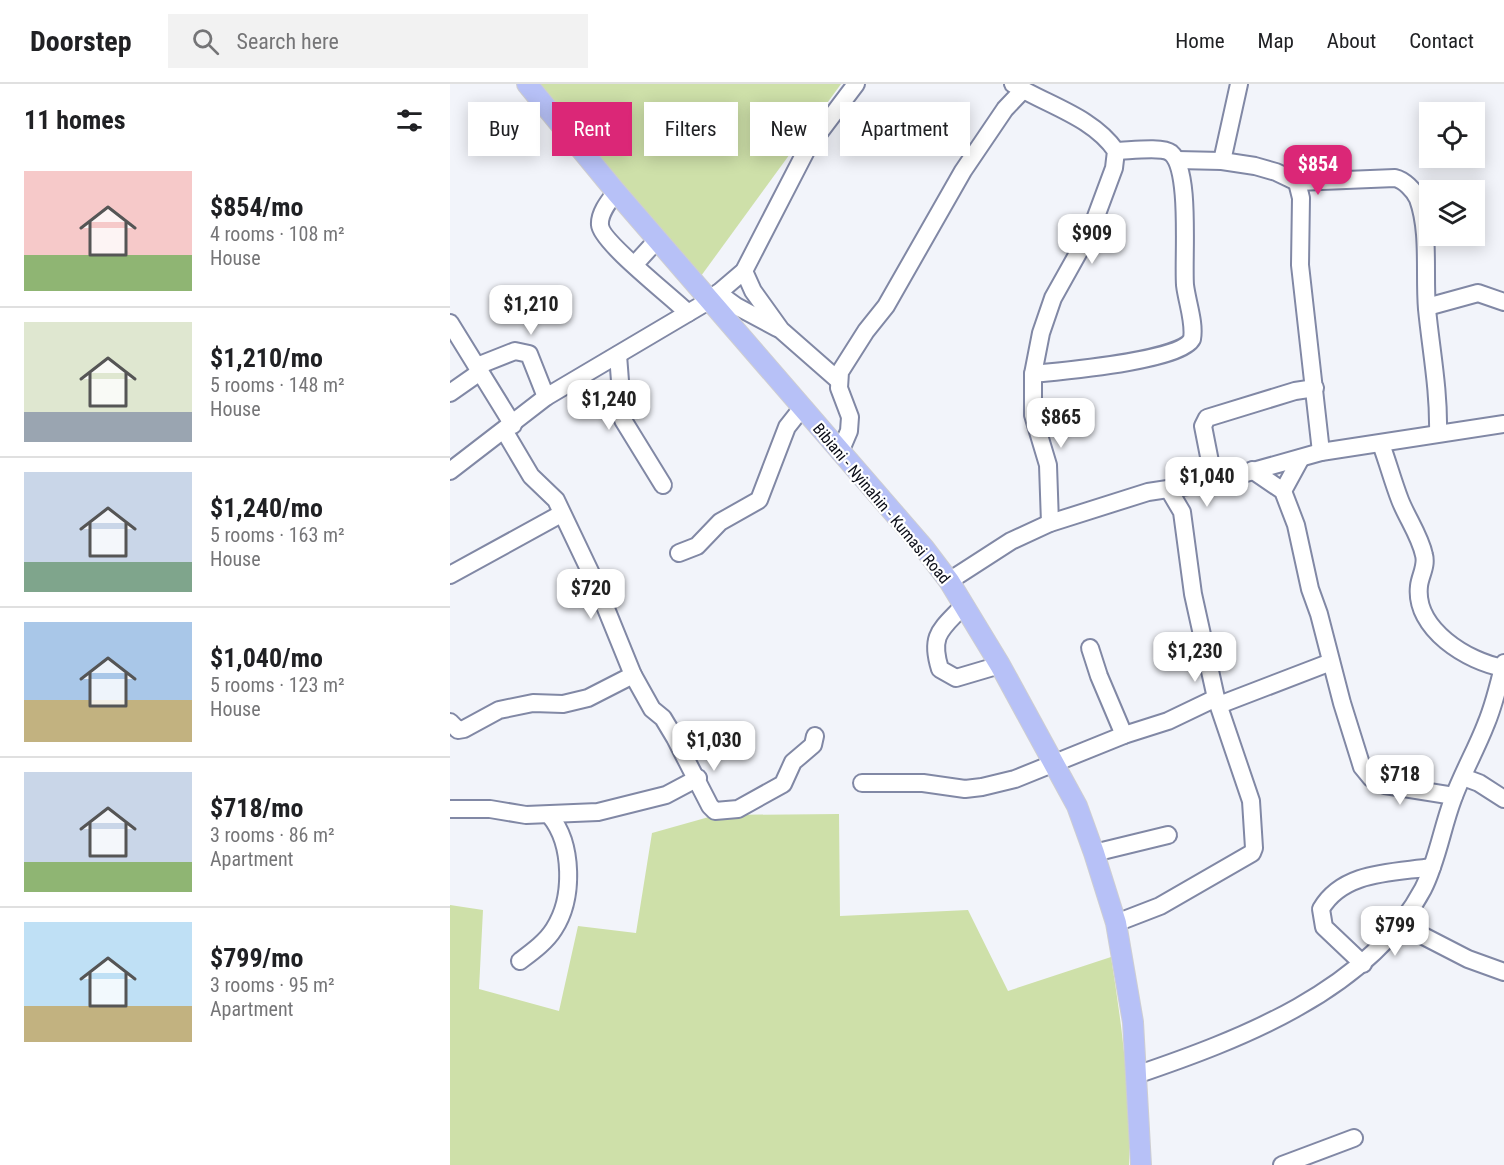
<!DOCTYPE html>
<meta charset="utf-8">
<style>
body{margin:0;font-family:"Roboto Condensed",sans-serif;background:#f2f2f2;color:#202124;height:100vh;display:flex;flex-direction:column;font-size:22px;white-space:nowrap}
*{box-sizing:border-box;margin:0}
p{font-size:20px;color:#757577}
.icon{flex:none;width:33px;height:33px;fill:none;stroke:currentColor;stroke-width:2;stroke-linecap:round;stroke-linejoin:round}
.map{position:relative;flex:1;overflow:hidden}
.details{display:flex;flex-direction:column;background:#fff;width:450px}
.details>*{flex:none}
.guide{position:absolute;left:18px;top:18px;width:570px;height:54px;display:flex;gap:12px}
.controls{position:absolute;left:969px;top:18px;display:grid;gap:12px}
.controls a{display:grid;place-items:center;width:66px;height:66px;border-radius:0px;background:#fff;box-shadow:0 3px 15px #0003;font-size:30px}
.price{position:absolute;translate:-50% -51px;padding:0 14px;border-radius:12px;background:#fff;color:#222;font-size:20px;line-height:39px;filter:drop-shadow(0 2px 3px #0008)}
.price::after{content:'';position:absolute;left:50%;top:36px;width:18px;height:14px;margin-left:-9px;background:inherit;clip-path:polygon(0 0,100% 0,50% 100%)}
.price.selected{background:#db2777;color:#fff}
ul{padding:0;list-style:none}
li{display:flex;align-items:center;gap:18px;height:150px;padding:0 24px}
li+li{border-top:2px solid #e0e0e0}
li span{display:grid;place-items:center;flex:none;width:168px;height:120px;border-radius:0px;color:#555}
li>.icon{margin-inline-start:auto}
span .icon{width:72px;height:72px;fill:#fffc;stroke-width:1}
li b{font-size:26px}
h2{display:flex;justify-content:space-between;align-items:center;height:72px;padding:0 24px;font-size:26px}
.pill{padding:0 21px;border-radius:0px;background:#fff;box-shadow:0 3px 15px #0003;font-size:21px;line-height:54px}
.pill.selected{background:#db2777;color:#fff}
header{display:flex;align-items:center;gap:36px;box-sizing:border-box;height:84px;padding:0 30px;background:#fff;border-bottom:2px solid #e0e0e0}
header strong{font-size:28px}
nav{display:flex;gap:33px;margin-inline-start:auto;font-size:21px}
.search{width:420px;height:54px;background:#f2f2f2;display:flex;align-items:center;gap:15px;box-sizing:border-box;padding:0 21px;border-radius:0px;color:#757577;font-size:22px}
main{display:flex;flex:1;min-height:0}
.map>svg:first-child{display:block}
.green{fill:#cee0a9}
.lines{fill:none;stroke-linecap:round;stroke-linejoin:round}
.minor-casing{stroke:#8188a5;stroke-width:20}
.major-casing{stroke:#ceced1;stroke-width:22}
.minor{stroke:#fff;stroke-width:16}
.major{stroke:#b7c1f7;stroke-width:20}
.labels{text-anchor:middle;stroke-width:4.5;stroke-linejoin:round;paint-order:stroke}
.street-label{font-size:16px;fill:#0a0c17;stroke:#fff}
</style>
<header>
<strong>Doorstep</strong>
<div class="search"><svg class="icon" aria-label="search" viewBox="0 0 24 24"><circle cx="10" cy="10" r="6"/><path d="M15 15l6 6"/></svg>Search here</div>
<nav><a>Home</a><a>Map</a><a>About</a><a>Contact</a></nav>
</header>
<main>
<section class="details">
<h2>11 homes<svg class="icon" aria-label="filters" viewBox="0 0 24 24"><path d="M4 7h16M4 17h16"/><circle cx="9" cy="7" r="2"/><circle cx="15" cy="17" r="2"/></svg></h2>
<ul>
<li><span style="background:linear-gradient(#f6c9c9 70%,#8fb573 0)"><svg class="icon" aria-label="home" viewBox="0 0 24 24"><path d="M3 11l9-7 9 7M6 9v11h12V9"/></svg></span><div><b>$854/mo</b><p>4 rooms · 108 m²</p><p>House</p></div></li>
<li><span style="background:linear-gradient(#dfe7d0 75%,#9aa5b1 0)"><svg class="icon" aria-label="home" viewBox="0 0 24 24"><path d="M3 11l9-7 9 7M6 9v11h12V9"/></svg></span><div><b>$1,210/mo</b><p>5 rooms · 148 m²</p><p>House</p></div></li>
<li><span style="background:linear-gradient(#c9d6e8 75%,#7fa58c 0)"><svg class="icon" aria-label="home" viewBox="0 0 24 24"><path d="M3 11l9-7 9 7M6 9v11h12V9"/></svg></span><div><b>$1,240/mo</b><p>5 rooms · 163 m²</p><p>House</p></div></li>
<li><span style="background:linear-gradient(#a9c7e8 65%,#c2b280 0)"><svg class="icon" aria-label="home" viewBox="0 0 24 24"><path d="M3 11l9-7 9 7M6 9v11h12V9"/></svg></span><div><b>$1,040/mo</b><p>5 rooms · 123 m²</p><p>House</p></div></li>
<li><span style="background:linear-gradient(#c9d6e8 75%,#8fb573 0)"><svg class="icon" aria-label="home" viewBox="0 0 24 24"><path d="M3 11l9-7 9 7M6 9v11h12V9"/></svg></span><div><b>$718/mo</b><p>3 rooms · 86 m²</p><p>Apartment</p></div></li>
<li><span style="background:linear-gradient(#bfe0f5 70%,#c2b280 0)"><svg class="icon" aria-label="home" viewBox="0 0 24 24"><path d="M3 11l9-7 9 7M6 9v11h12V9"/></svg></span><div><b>$799/mo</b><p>3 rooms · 95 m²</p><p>Apartment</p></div></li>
</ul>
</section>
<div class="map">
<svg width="1054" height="1081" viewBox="0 0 1054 1081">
<rect width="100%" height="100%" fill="#f2f4fa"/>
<g class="green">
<path d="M87 0H391L251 192Z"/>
<path d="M389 730 390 832 518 826 558 907 661 873C672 942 681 1011 679 1081H0V821L33 826 29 905 109 927 128 842 186 849 202 749 266 731Z"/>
</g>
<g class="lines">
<defs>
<g id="minor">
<path d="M563 0C597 21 643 33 666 67L664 84 641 146 603 214 591 249 583 290V331L598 381 600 439"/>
<path d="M727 76 772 77 805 82 826 88 847 98 945 94C954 96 964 106 968 115 980 148 974 190 977 225 981 266 989 306 988 348"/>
<path d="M772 77 789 0"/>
<path d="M847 98 851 114 850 181 871 368"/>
<path d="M166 108C159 117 149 129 150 141 151 158 222 213 238 229"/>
<path d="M185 180 207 156"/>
<path d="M294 187 303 207 331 246 388 296"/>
<path d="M268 209 286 222 327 244"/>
<path d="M977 223 1028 209 1054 218"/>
<path d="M0 239 63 341"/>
<path d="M168 271 173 336 213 401"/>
<path d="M27 282 65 267 79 270 96 313"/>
<path d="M583 290C611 287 731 277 742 255 745 239 737 218 735 201 733 173 741 86 721 69 712 62 678 67 666 67"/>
<path d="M0 309 30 288"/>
<path d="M931 360C938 379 943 398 950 416 957 434 970 452 974 471 977 482 970 492 969 502 964 545 1018 578 1054 584"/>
<path d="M390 368 399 347 400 333 389 304 390 288 416 247 436 222 513 87 555 25 573 6"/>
<path d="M802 386 833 407 846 441 860 505 869 530 892 619 912 683 921 694 935 701 1004 712"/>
<path d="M0 387 96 313 260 216 294 187 357 65 406 0"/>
<path d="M764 398 753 342 757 334 845 307 865 304"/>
<path d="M833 407 851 374"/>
<path d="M229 469 247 462 270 438 309 416 337 343 352 324"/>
<path d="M0 491 111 430"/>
<path d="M499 497 561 457 600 439 698 408 764 398 871 368 1054 340"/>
<path d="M514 521C492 545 479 550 490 585L506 594 550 581"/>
<path d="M640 564 649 592 674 651"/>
<path d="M183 591 202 625 213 634 225 654 260 722 265 727 288 725 333 700 343 678 363 661 365 652"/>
<path d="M769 621 881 578"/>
<path d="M0 638 8 646 14 645 49 626 83 619 113 620 138 614 183 591 146 500 106 416 81 392 55 348"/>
<path d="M1013 693 1029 699 1054 715"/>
<path d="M412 699H473L515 705 532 703 565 695 674 651 718 637 766 614"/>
<path d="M0 725H40L76 731 148 728 216 711 248 694"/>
<path d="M644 769 718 751"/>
<path d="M666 839 710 822 802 769 804 764 801 717 766 614 743 510 732 428 719 406"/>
<path d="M950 840 1018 875 1054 888"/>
<path d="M70 877C82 868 96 858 104 845 124 814 123 760 100 732"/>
<path d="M913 880 874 843 871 825C893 787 942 789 982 783"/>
<path d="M686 991C789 956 919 907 973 805 987 778 992 744 1003 715 1012 690 1026 666 1036 640 1044 621 1049 600 1054 579"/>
<path d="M832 1081 904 1054"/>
</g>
<path id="major" d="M77 0 166 108 474 464 499 497 550 581 627 722 644 769 666 839 683 938 691 1081"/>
</defs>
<use href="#minor" class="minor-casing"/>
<use href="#major" class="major-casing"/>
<use href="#minor" class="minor"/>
<use href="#major" class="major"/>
</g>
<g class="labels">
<g class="street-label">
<text transform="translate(432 419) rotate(50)" y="6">Bibiani - Nyinahin - Kumasi Road</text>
</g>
</g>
</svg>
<div class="controls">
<a><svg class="icon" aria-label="locate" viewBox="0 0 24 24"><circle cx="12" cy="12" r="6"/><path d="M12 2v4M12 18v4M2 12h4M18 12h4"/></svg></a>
<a><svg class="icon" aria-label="layers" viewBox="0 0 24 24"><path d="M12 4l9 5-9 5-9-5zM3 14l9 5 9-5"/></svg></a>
</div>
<b class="price selected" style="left:868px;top:112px">$854</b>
<b class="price" style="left:642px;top:181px">$909</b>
<b class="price" style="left:81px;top:252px">$1,210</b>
<b class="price" style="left:159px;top:347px">$1,240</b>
<b class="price" style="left:611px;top:365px">$865</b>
<b class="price" style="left:757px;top:424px">$1,040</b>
<b class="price" style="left:141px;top:536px">$720</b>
<b class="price" style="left:745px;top:599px">$1,230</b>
<b class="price" style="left:264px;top:688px">$1,030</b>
<b class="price" style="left:950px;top:722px">$718</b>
<b class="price" style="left:945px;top:873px">$799</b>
<div class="guide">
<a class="pill">Buy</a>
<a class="pill selected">Rent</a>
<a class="pill">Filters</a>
<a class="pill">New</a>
<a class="pill">Apartment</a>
</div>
</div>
</main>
